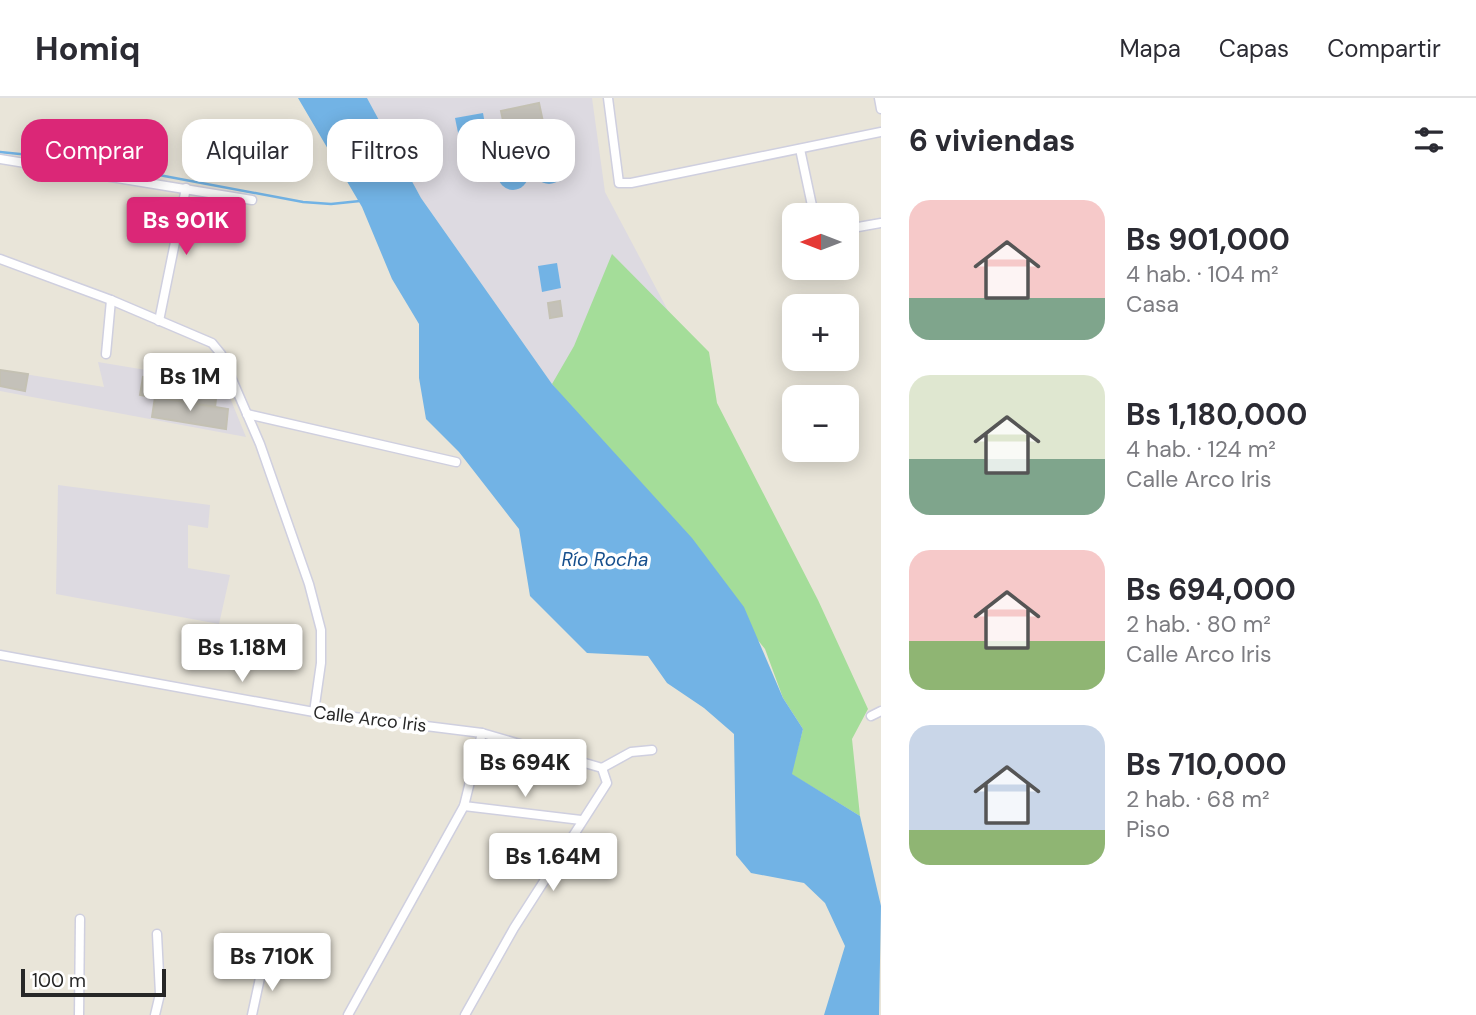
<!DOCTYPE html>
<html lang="es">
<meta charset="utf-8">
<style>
body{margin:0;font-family:"DM Sans",sans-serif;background:#f2f2f3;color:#2b2b33;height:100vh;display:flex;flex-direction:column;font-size:26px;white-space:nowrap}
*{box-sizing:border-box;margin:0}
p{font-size:23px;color:#7c7c81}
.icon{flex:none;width:38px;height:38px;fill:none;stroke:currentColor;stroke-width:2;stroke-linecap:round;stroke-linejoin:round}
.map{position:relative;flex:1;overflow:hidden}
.details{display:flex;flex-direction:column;background:#fff;width:595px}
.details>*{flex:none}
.guide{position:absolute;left:21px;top:21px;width:665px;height:63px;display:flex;gap:14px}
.needle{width:46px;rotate:270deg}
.fabs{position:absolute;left:782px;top:105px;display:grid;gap:14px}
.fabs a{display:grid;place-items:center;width:77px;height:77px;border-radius:14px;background:#fff;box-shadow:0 4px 18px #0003;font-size:35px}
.scale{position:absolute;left:21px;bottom:18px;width:145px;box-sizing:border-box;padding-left:7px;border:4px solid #272727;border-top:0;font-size:19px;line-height:24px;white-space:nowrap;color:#272727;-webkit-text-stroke:5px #fff;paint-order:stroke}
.price{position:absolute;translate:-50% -60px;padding:0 16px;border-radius:7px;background:#fff;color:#222;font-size:23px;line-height:46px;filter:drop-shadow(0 2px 4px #0008)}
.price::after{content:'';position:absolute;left:50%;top:42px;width:21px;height:16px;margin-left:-10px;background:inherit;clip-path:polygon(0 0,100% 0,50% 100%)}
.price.on{background:#db2777;color:#fff}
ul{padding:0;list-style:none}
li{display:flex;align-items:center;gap:21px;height:175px;padding:0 28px}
li span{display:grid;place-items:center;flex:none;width:196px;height:140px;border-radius:21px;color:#555}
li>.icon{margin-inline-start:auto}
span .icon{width:84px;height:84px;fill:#fffc;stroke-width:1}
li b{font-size:30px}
h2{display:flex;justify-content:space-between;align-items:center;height:84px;padding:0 28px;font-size:30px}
.tag{padding:0 24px;border-radius:21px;background:#fff;box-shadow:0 4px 18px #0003;font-size:24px;line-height:63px}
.tag.on{background:#db2777;color:#fff}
header{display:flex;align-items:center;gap:42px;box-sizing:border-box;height:98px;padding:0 35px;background:#fff;border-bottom:2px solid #e1e1e2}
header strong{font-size:33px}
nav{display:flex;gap:38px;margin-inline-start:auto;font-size:24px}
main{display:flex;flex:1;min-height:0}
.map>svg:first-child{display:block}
.industrial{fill:#dddae1}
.green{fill:#a4dd99}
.water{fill:#72b3e5}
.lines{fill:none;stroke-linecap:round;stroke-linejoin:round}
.stream{stroke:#72b3e5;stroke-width:2.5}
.building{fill:#c4c1b9;stroke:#c4c1b3;stroke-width:2}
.minor-casing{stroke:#cfcfdf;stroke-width:11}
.minor{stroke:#fff;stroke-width:8}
.labels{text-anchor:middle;stroke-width:7;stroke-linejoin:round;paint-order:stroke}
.street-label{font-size:18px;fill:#272727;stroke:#fff}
.water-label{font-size:19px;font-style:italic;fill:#164f8d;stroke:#fff}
</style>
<header>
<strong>Homiq</strong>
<nav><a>Mapa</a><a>Capas</a><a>Compartir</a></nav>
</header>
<main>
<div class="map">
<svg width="881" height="917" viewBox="0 0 881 917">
<rect width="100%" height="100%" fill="#e9e5d9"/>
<g class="industrial">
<path d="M367 0H592L605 94 717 305 600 339 552 286 421 100Z"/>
<path d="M98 264 224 285 246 339 0 293V272L104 289Z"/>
<path d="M58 387 210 407 208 430 188 427V470L230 477 219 526 56 496Z"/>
</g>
<path class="green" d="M612 156 709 254 717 305 818 502 868 611 852 641 860 718 791 676 803 631 783 600 765 551 552 286 574 248Z"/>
<g class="water">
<path d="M298 0H367L421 100 552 286 692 440 744 509 783 600 803 631 792 676 860 718 881 808 879 917H824L845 848 825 805 804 785 751 775 736 757 734 636 704 610 667 585 648 558 587 555 530 498 519 431 459 354 426 321 419 280V226L392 181 362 109Z"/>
<path d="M483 15 490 54 463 59 455 20Z"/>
<circle cx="549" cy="71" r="15"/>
<circle cx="513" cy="77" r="15"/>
<path d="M557 165 561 190 542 194 538 168Z"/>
</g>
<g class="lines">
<path class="stream" d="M0 54 79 62 303 104 331 106 360 103"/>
</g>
<g class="building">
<path d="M539 5 547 43 509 51 501 13Z"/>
<path d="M560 203 562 218 550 220 548 205Z"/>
<path d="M0 272 28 276 25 293 0 288Z"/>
<path d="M143 279 217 291 215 310 140 297Z"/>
<path d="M155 299 228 311 226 331 152 319Z"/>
</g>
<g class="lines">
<defs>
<g id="minor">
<path d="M608 0 619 85H631L881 34"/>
<path d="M879 0 881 11"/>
<path d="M800 51 814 117"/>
<path d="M0 61 252 102"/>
<path d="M847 131 881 125"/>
<path d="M0 161 111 202 212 245 221 256 260 346 309 486 321 532V565L314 614"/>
<path d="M159 223 186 90"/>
<path d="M106 256 111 202"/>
<path d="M247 316 456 364"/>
<path d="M0 557 314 614 482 635 602 670 631 654 652 652"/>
<path d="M871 618 881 613"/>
<path d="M464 708 581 722"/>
<path d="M79 917 80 821"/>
<path d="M155 917 160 896 157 836"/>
<path d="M252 917 263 866"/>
<path d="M348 917 464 708 482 635"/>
<path d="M465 917 514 830 607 685 602 670"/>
</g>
</defs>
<use href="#minor" class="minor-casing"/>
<use href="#minor" class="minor"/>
</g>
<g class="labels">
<g class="street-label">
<text transform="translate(370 621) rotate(7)" y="6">Calle Arco Iris</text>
</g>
<g class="water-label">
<text x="605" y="468">Río Rocha</text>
</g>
</g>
</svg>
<div class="fabs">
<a><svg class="needle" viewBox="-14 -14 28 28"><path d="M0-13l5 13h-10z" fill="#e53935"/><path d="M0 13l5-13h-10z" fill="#7c7c81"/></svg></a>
<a>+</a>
<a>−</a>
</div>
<div class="scale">100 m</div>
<b class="price on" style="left:186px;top:159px">Bs 901K</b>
<b class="price" style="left:190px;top:315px">Bs 1M</b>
<b class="price" style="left:242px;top:586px">Bs 1.18M</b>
<b class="price" style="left:525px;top:701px">Bs 694K</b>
<b class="price" style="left:553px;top:795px">Bs 1.64M</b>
<b class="price" style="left:272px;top:895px">Bs 710K</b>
<div class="guide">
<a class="tag on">Comprar</a>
<a class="tag">Alquilar</a>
<a class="tag">Filtros</a>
<a class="tag">Nuevo</a>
</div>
</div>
<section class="details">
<h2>6 viviendas<svg class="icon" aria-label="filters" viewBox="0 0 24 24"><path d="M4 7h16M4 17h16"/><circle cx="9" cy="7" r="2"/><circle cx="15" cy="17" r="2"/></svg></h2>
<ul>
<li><span style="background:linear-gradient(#f6c9c9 70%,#7fa58c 0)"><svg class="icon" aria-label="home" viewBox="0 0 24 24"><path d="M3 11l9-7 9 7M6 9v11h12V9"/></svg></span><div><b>Bs 901,000</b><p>4 hab. · 104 m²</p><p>Casa</p></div></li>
<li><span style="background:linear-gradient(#dfe7d0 60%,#7fa58c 0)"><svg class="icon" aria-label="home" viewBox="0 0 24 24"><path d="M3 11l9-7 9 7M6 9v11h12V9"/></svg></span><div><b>Bs 1,180,000</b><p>4 hab. · 124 m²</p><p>Calle Arco Iris</p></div></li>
<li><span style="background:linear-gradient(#f6c9c9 65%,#8fb573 0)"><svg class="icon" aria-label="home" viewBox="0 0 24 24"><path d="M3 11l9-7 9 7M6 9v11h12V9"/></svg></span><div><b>Bs 694,000</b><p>2 hab. · 80 m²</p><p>Calle Arco Iris</p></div></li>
<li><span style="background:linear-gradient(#c9d6e8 75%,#8fb573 0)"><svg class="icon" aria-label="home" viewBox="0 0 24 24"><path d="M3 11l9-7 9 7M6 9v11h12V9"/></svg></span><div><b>Bs 710,000</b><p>2 hab. · 68 m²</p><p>Piso</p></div></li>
</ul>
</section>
</main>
